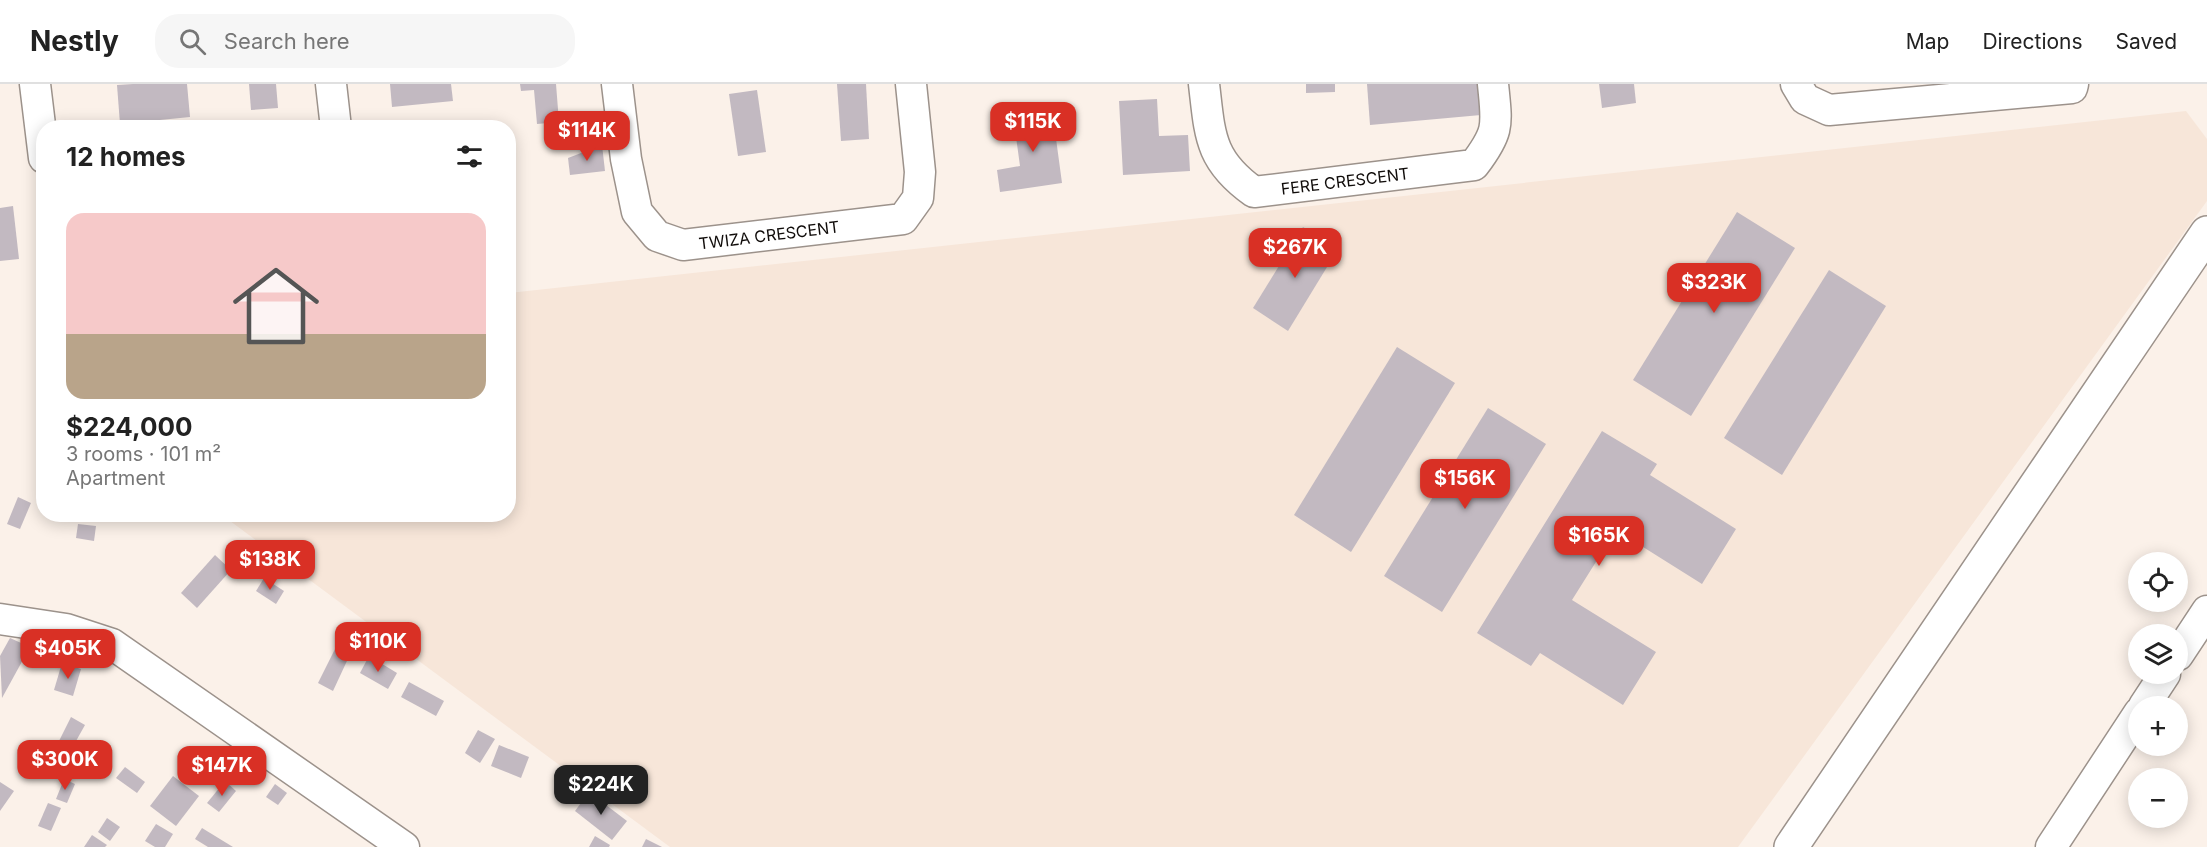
<!DOCTYPE html>
<meta charset="utf-8">
<style>
body{margin:0;font-family:Inter,sans-serif;background:#f6f6f6;color:#222;height:100vh;display:flex;flex-direction:column;font-size:22px;white-space:nowrap}
*{box-sizing:border-box;margin:0}
p{font-size:20px;color:#767676}
.icon{flex:none;width:33px;height:33px;fill:none;stroke:currentColor;stroke-width:2;stroke-linecap:round;stroke-linejoin:round}
.map{position:relative;flex:1;overflow:hidden}
.sheet{position:absolute;left:36px;top:36px;width:480px;height:402px;display:flex;flex-direction:column;background:#fff;border-radius:24px;box-shadow:0 3px 15px #0003}
.sheet>*{flex:none}
.buttons{position:absolute;left:2128px;top:468px;display:grid;gap:12px}
.buttons a{display:grid;place-items:center;width:60px;height:60px;border-radius:50%;background:#fff;box-shadow:0 3px 15px #0003;font-size:30px}
.price{position:absolute;translate:-50% -51px;padding:0 14px;border-radius:12px;background:#d93025;color:#fff;font-size:20px;line-height:39px;filter:drop-shadow(0 2px 3px #0008)}
.price::after{content:'';position:absolute;left:50%;top:36px;width:18px;height:14px;margin-left:-9px;background:inherit;clip-path:polygon(0 0,100% 0,50% 100%)}
.price.on{background:#222;color:#fff}
ul{padding:0;list-style:none}
li{display:grid;align-content:center;gap:12px;height:318px;padding:0 30px}
li+li{border-top:2px solid #e0e0e0}
li span{display:grid;place-items:center;height:186px;border-radius:18px;color:#555}
li>.icon{margin-inline-start:auto}
span .icon{width:108px;height:108px;fill:#fffc;stroke-width:1}
li b{font-size:26px}
h2{display:flex;justify-content:space-between;align-items:center;height:72px;padding:0 30px;font-size:26px}
header{display:flex;align-items:center;gap:36px;box-sizing:border-box;height:84px;padding:0 30px;background:#fff;border-bottom:2px solid #e0e0e0}
header strong{font-size:28px}
nav{display:flex;gap:33px;margin-inline-start:auto;font-size:21px}
.search{width:420px;height:54px;background:#f6f6f6;display:flex;align-items:center;gap:15px;box-sizing:border-box;padding:0 21px;border-radius:24px;color:#767676;font-size:22px}
.map>svg:first-child{display:block}
.built{fill:#f7e6d9}
.building{fill:#c2b9c1}
.lines{fill:none;stroke-linecap:round;stroke-linejoin:round}
.minor-casing{stroke:#9c928b;stroke-width:33}
.tertiary-casing{stroke:#9c928b;stroke-width:36}
.minor{stroke:#fff;stroke-width:30}
.tertiary{stroke:#fff;stroke-width:33}
.labels{text-anchor:middle;stroke-width:5;stroke-linejoin:round;paint-order:stroke}
.street-label{font-size:16px;fill:#100c0a;stroke:#fff}
</style>
<header>
<strong>Nestly</strong>
<div class="search"><svg class="icon" aria-label="search" viewBox="0 0 24 24"><circle cx="10" cy="10" r="6"/><path d="M15 15l6 6"/></svg>Search here</div>
<nav><a>Map</a><a>Directions</a><a>Saved</a></nav>
</header>
<div class="map">
<svg width="2207" height="763" viewBox="0 0 2207 763">
<rect width="100%" height="100%" fill="#fbf1e9"/>
<path class="built" d="M2186 27 2207 55V117L1738 763H670L222 431 508 430 509 209Z"/>
<g class="building">
<path d="M133 0H187L190 33 120 40 117 1Z"/>
<path d="M249 0H276L278 24 251 26Z"/>
<path d="M390 0H451L453 17 392 23Z"/>
<path d="M520 0H556L559 38 537 40 534 6 521 7Z"/>
<path d="M837 0H866L869 55 841 57Z"/>
<path d="M1306 0H1335V8L1306 9Z"/>
<path d="M1367 0H1478L1481 31 1370 41Z"/>
<path d="M1599 0H1634L1636 19 1602 24Z"/>
<path d="M757 6 766 68 738 72 729 10Z"/>
<path d="M1157 15 1159 52 1188 51 1190 87 1123 91 1119 17Z"/>
<path d="M1052 25 1062 99 1000 108 997 86 1020 82 1013 31Z"/>
<path d="M602 61 605 87 570 91 568 74Z"/>
<path d="M13 122 19 175 0 177V124Z"/>
<path d="M1737 128 1795 164 1691 332 1633 296Z"/>
<path d="M1303 143 1338 165 1288 247 1253 224Z"/>
<path d="M1829 186 1886 222 1782 391 1724 354Z"/>
<path d="M1397 263 1455 299 1351 468 1294 431Z"/>
<path d="M1488 324 1546 360 1442 528 1384 492Z"/>
<path d="M1602 347 1657 380 1650 391 1736 445 1702 500 1616 446 1572 516 1656 568 1623 621 1540 569 1531 582 1477 549Z"/>
<path d="M18 413 31 419 20 445 7 440Z"/>
<path d="M78 440 96 442 94 457 76 454Z"/>
<path d="M215 471 231 486 197 524 181 509Z"/>
<path d="M264 494 284 507 276 520 256 507Z"/>
<path d="M10 554 30 563 2 614 0 572Z"/>
<path d="M339 557 353 564 333 607 318 599Z"/>
<path d="M369 572 397 589 388 605 360 589Z"/>
<path d="M62 579 81 585 73 612 54 606Z"/>
<path d="M409 598 444 617 436 632 401 613Z"/>
<path d="M71 633 85 641 71 666 58 659Z"/>
<path d="M478 646 495 655 480 679 465 669Z"/>
<path d="M499 661 529 673 521 694 491 682Z"/>
<path d="M125 683 145 698 137 709 116 694Z"/>
<path d="M173 692 199 712 176 742 150 722Z"/>
<path d="M64 695 75 700 67 719 56 715Z"/>
<path d="M225 697 236 707 219 728 207 719Z"/>
<path d="M0 698 14 707 0 727Z"/>
<path d="M275 700 287 709 278 721 266 713Z"/>
<path d="M589 708 627 737 612 756 575 727Z"/>
<path d="M48 719 61 724 51 747 38 742Z"/>
<path d="M107 734 120 743 110 757 98 748Z"/>
<path d="M156 740 173 750 165 763H155L145 757Z"/>
<path d="M202 744 233 763H208L195 755Z"/>
<path d="M92 751 107 761 105 763H84Z"/>
<path d="M595 752 610 761 609 763H589Z"/>
<path d="M646 755 662 763H642Z"/>
</g>
<g class="lines">
<defs>
<g id="minor">
<path d="M35 0 44 74"/>
<path d="M331 0 336 44"/>
<path d="M617 0 626 75 637 128 657 152 683 161 903 135 918 114 920 88 911 0"/>
<path d="M1204 0C1210 51 1209 76 1254 108L1474 81C1500 47 1497 41 1493 0"/>
<path d="M1796 0 1805 15 1829 26 2072 4 2073 0"/>
<path d="M0 535 66 545 112 560 404 763"/>
<path d="M2178 571 2207 527"/>
<path d="M2144 622 2165 590"/>
<path d="M2051 763 2139 629"/>
</g>
<path id="tertiary" d="M1791 763 2207 149"/>
</defs>
<use href="#minor" class="minor-casing"/>
<use href="#tertiary" class="tertiary-casing"/>
<use href="#minor" class="minor"/>
<use href="#tertiary" class="tertiary"/>
</g>
<g class="labels">
<g class="street-label">
<text transform="translate(1345 97) rotate(-7)" y="6">FERE CRESCENT</text>
<text transform="translate(769 151) rotate(-7)" y="6">TWIZA CRESCENT</text>
</g>
</g>
</svg>
<div class="buttons">
<a><svg class="icon" aria-label="locate" viewBox="0 0 24 24"><circle cx="12" cy="12" r="6"/><path d="M12 2v4M12 18v4M2 12h4M18 12h4"/></svg></a>
<a><svg class="icon" aria-label="layers" viewBox="0 0 24 24"><path d="M12 4l9 5-9 5-9-5zM3 14l9 5 9-5"/></svg></a>
<a>+</a>
<a>−</a>
</div>
<b class="price" style="left:1033px;top:69px">$115K</b>
<b class="price" style="left:587px;top:78px">$114K</b>
<b class="price" style="left:1295px;top:195px">$267K</b>
<b class="price" style="left:1714px;top:230px">$323K</b>
<b class="price" style="left:1465px;top:426px">$156K</b>
<b class="price" style="left:1599px;top:483px">$165K</b>
<b class="price" style="left:270px;top:507px">$138K</b>
<b class="price" style="left:378px;top:589px">$110K</b>
<b class="price" style="left:68px;top:596px">$405K</b>
<b class="price" style="left:65px;top:707px">$300K</b>
<b class="price" style="left:222px;top:713px">$147K</b>
<b class="price on" style="left:601px;top:732px">$224K</b>
<section class="sheet">
<h2>12 homes<svg class="icon" aria-label="filters" viewBox="0 0 24 24"><path d="M4 7h16M4 17h16"/><circle cx="9" cy="7" r="2"/><circle cx="15" cy="17" r="2"/></svg></h2>
<ul>
<li><span style="background:linear-gradient(#f6c9c9 65%,#b9a48a 0)"><svg class="icon" aria-label="home" viewBox="0 0 24 24"><path d="M3 11l9-7 9 7M6 9v11h12V9"/></svg></span><div><b>$224,000</b><p>3 rooms · 101 m²</p><p>Apartment</p></div></li>
</ul>
</section>
</div>
